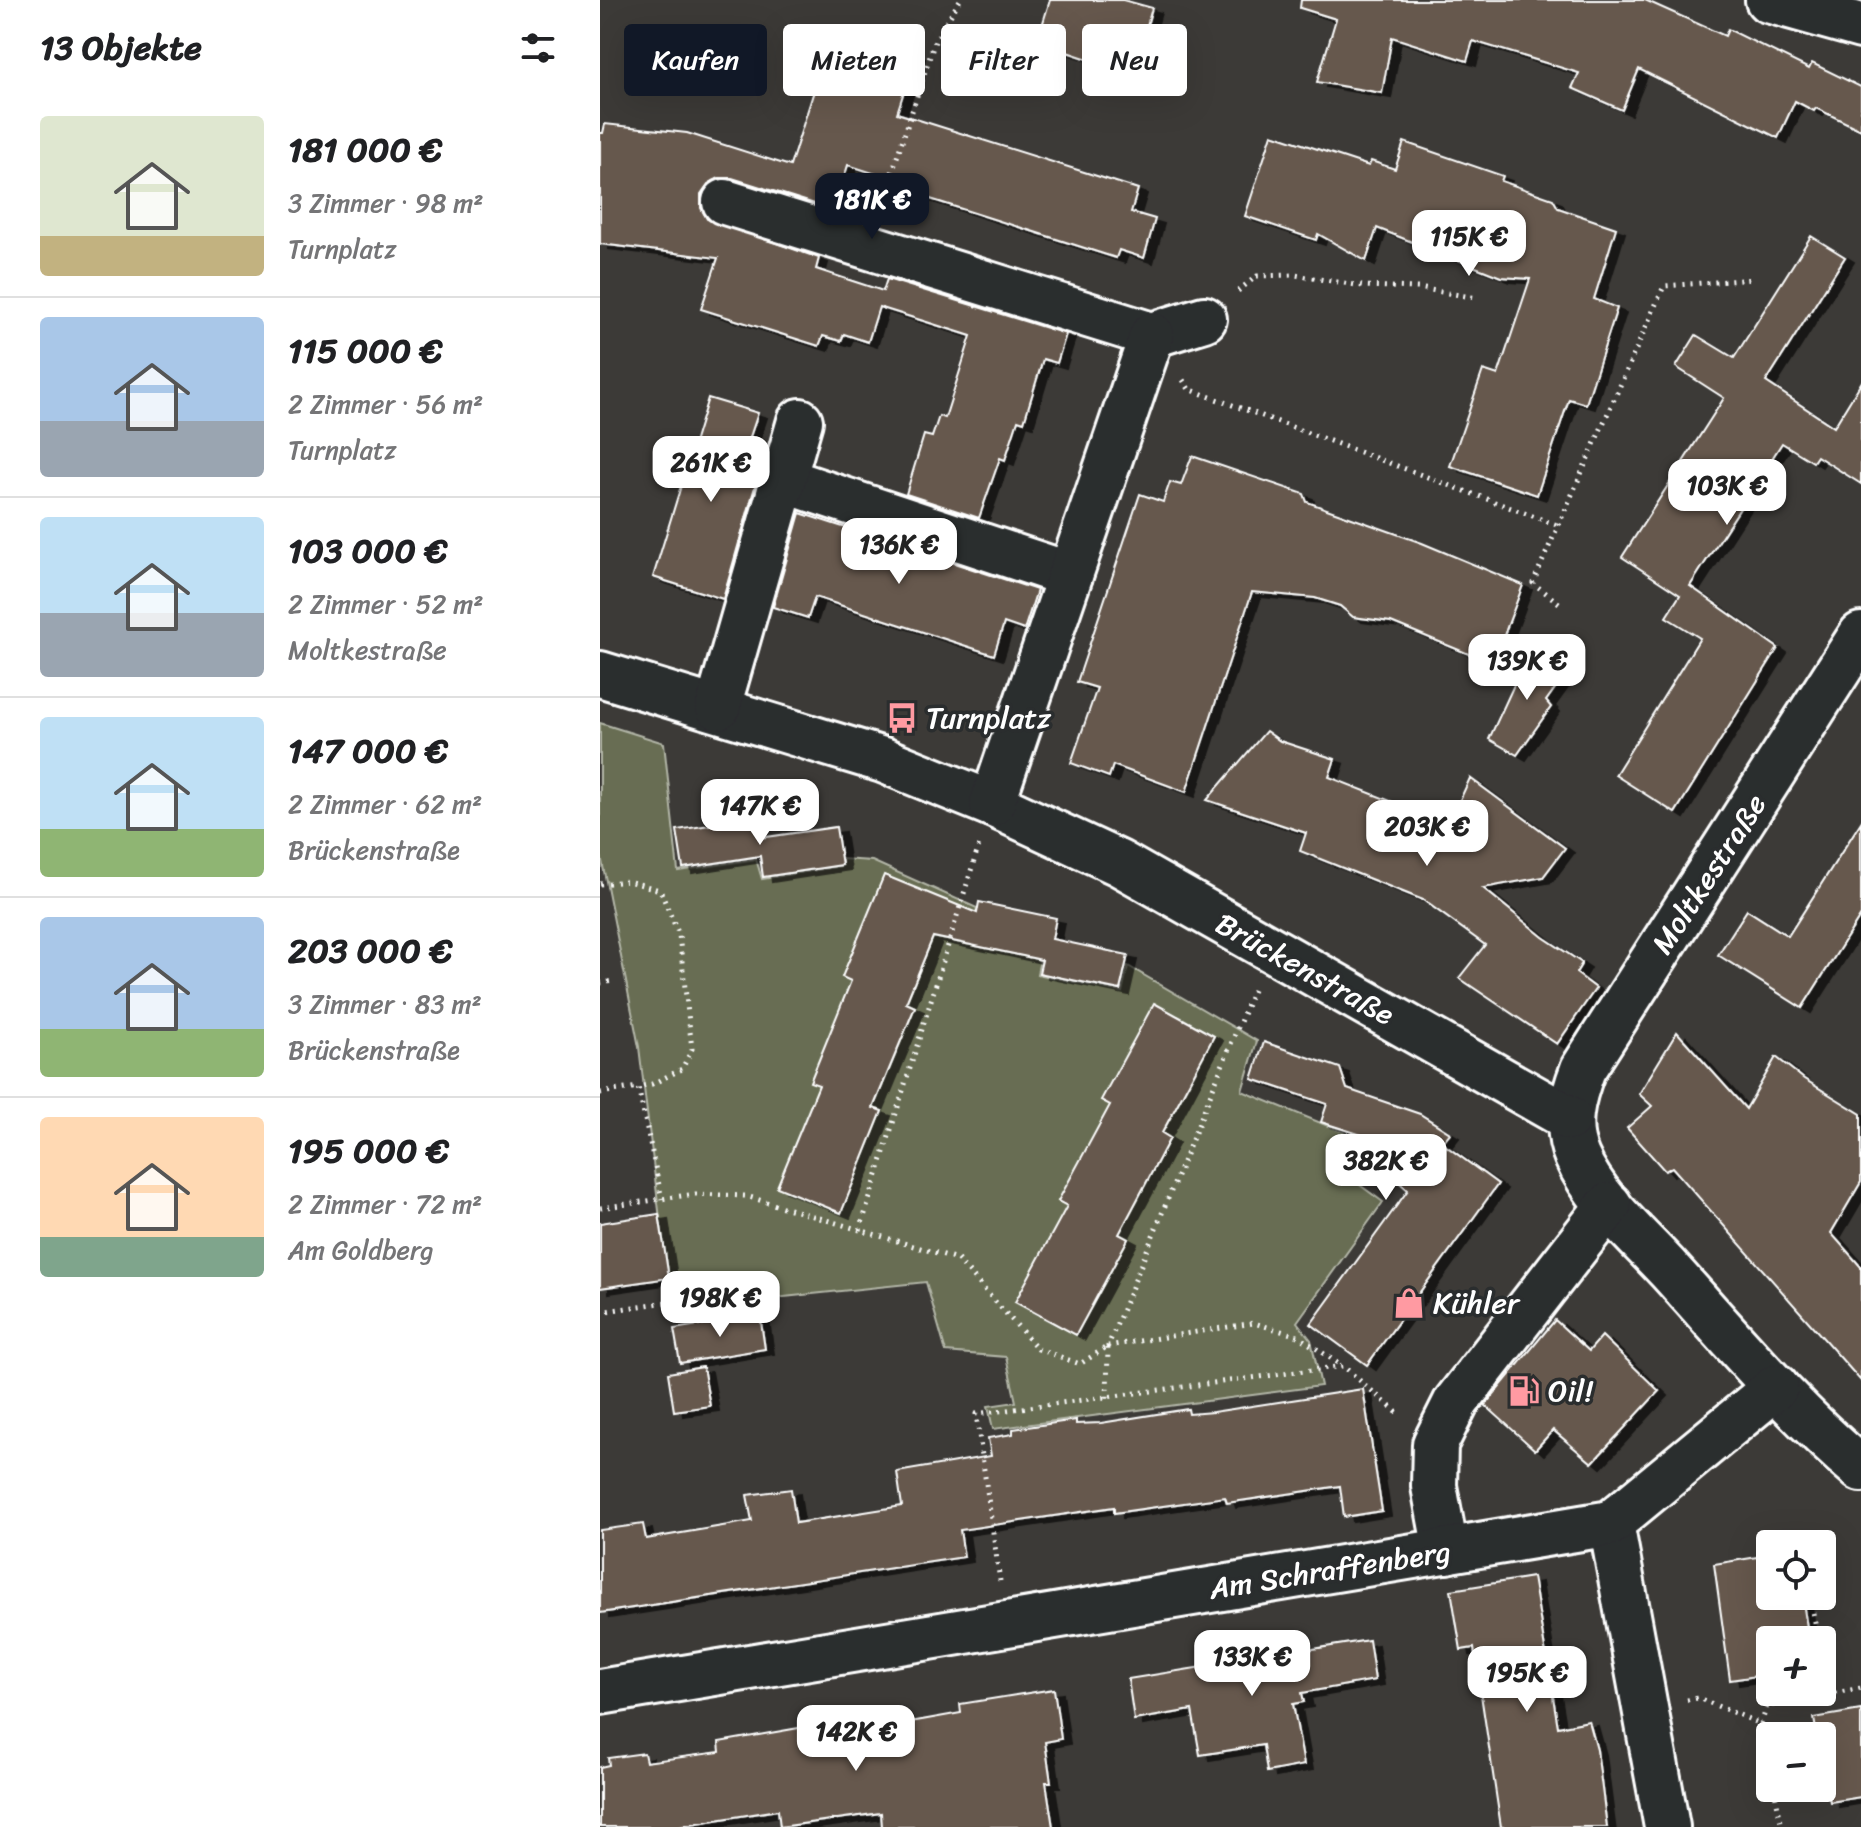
<!DOCTYPE html>
<html lang="de">
<meta charset="utf-8">
<style>
body{margin:0;font-family:Sriracha,sans-serif;background:#f2f2f2;color:#202124;height:100vh;display:flex;flex-direction:column;font-size:30px;white-space:nowrap}
*{box-sizing:border-box;margin:0}
p{font-size:26px;color:#757577}
.icon{flex:none;width:44px;height:44px;fill:none;stroke:currentColor;stroke-width:2;stroke-linecap:round;stroke-linejoin:round}
.map{position:relative;flex:1;overflow:hidden}
.drawer{display:flex;flex-direction:column;background:#fff;width:600px}
.drawer>*{flex:none}
.hud{position:absolute;left:24px;top:24px;width:760px;height:72px;display:flex;gap:16px}
.buttons{position:absolute;left:1156px;top:1530px;display:grid;gap:16px}
.buttons a{display:grid;place-items:center;width:80px;height:80px;border-radius:8px;background:#fff;box-shadow:0 8px 32px #0002;font-size:40px}
.price{position:absolute;translate:-50% -68px;padding:0 18px;border-radius:16px;background:#fff;color:#222;font-size:26px;line-height:52px;filter:drop-shadow(0 2px 4px #0008)}
.price::after{content:'';position:absolute;left:50%;top:48px;width:24px;height:18px;margin-left:-12px;background:inherit;clip-path:polygon(0 0,100% 0,50% 100%)}
.price.selected{background:#111827;color:#fff}
ul{padding:0;list-style:none}
li{display:flex;align-items:center;gap:24px;height:200px;padding:0 40px}
li+li{border-top:2px solid #e0e0e0}
li span{display:grid;place-items:center;flex:none;width:224px;height:160px;border-radius:8px;color:#555}
li>.icon{margin-inline-start:auto}
span .icon{width:96px;height:96px;fill:#fffc;stroke-width:1}
li b{font-size:34px}
h2{display:flex;justify-content:space-between;align-items:center;height:96px;padding:0 40px;font-size:34px}
.chip{padding:0 28px;border-radius:8px;background:#fff;box-shadow:0 8px 32px #0002;font-size:28px;line-height:72px}
.chip.selected{background:#111827;color:#fff}
main{display:flex;flex:1;min-height:0}
.map>svg:first-child{display:block}
.green{fill:#676d52;stroke:#b3b6a8;stroke-width:2}
.building{fill:#66594d;stroke:#fff;stroke-width:2;filter:url(#shadow)}
.lines{fill:none;stroke-linecap:round;stroke-linejoin:round}
.minor-casing{stroke:#fff;stroke-width:50}
.path{stroke:#fff;stroke-width:5;stroke-dasharray:2 6;stroke-linecap:butt}
.minor{stroke:#2a2d2e;stroke-width:44}
.labels{text-anchor:middle;stroke-width:7;stroke-linejoin:round;paint-order:stroke}
.poi-label{font-size:30px;fill:#fff;stroke:#2a2d2e;text-anchor:start}
.street-label{font-size:30px;fill:#fff;stroke:#2a2d2e}
</style>
<main>
<section class="drawer">
<h2>13 Objekte<svg class="icon" aria-label="filters" viewBox="0 0 24 24"><path d="M4 7h16M4 17h16"/><circle cx="9" cy="7" r="2"/><circle cx="15" cy="17" r="2"/></svg></h2>
<ul>
<li><span style="background:linear-gradient(#dfe7d0 75%,#c2b280 0)"><svg class="icon" aria-label="home" viewBox="0 0 24 24"><path d="M3 11l9-7 9 7M6 9v11h12V9"/></svg></span><div><b>181 000 €</b><p>3 Zimmer · 98 m²</p><p>Turnplatz</p></div></li>
<li><span style="background:linear-gradient(#a9c7e8 65%,#9aa5b1 0)"><svg class="icon" aria-label="home" viewBox="0 0 24 24"><path d="M3 11l9-7 9 7M6 9v11h12V9"/></svg></span><div><b>115 000 €</b><p>2 Zimmer · 56 m²</p><p>Turnplatz</p></div></li>
<li><span style="background:linear-gradient(#bfe0f5 60%,#9aa5b1 0)"><svg class="icon" aria-label="home" viewBox="0 0 24 24"><path d="M3 11l9-7 9 7M6 9v11h12V9"/></svg></span><div><b>103 000 €</b><p>2 Zimmer · 52 m²</p><p>Moltkestraße</p></div></li>
<li><span style="background:linear-gradient(#bfe0f5 70%,#8fb573 0)"><svg class="icon" aria-label="home" viewBox="0 0 24 24"><path d="M3 11l9-7 9 7M6 9v11h12V9"/></svg></span><div><b>147 000 €</b><p>2 Zimmer · 62 m²</p><p>Brückenstraße</p></div></li>
<li><span style="background:linear-gradient(#a9c7e8 70%,#8fb573 0)"><svg class="icon" aria-label="home" viewBox="0 0 24 24"><path d="M3 11l9-7 9 7M6 9v11h12V9"/></svg></span><div><b>203 000 €</b><p>3 Zimmer · 83 m²</p><p>Brückenstraße</p></div></li>
<li><span style="background:linear-gradient(#ffd9b3 75%,#7fa58c 0)"><svg class="icon" aria-label="home" viewBox="0 0 24 24"><path d="M3 11l9-7 9 7M6 9v11h12V9"/></svg></span><div><b>195 000 €</b><p>2 Zimmer · 72 m²</p><p>Am Goldberg</p></div></li>
</ul>
</section>
<div class="map">
<svg width="1261" height="1827" viewBox="0 0 1261 1827">
<defs>
<filter id="shadow"><feDropShadow dx="9" dy="5" stdDeviation="0" flood-color="#0009"/></filter>
</defs>
<rect width="100%" height="100%" fill="#3c3a37"/>
<filter id="ink" filterUnits="userSpaceOnUse"><feTurbulence type="fractalNoise" baseFrequency=".0125" numOctaves="2"/><feDisplacementMap in="SourceGraphic" scale="16" xChannelSelector="R" yChannelSelector="G"/><feConvolveMatrix kernelMatrix="1 2 1 2 8 2 1 2 1" color-interpolation-filters="sRGB"/></filter>
<g filter="url(#ink)">
<path class="green" d="M0 723 64 743 78 871 156 859 162 879 242 866V859L272 861 377 908 370 944 440 960 437 974 522 992 528 966 657 1041 642 1091 753 1136 742 1172 783 1202 697 1322 711 1340 721 1386 393 1429 388 1406 416 1402 406 1357 346 1352 326 1282 71 1309 39 1047 0 851Z"/>
<g class="building">
<path d="M450 0H523L552 8 533 74 437 42Z"/>
<path d="M701 0H1045L1125 36 1128 29 1209 69 1212 63 1261 87V130L1216 108 1214 111 1195 101 1178 138 1039 69 1022 110 972 88 979 73 873 41 867 61 792 37 782 93 717 82 736 19 700 8Z"/>
<path d="M234 28 316 54 297 113 538 189 531 212 555 219 544 258 519 250 516 258 321 196 323 189 248 165 234 210 132 178H119L108 184 101 194V208L107 219 219 258 216 269 283 291 287 279 466 334 457 363 443 359 424 422 418 420 405 460 400 458 379 518 306 494 324 435 332 437 339 416 345 418 371 336 279 307 268 342 244 334 241 341 223 336 219 346 101 309 118 258 0 244V133H3L5 124 87 133 190 166Z"/>
<path d="M672 134 769 166 771 161 795 169 804 142 903 176 901 181 953 199 958 208 1016 228 994 299 1017 308 986 404 969 399 937 495 850 466 883 370 898 375 930 279 901 277 777 228 766 261 718 234 716 240 645 216Z"/>
<path d="M1211 236 1245 257 1166 382 1234 427 1261 383V484L1217 456 1213 462 1182 443 1090 586 1178 648 1075 813 1015 775 1100 638 1066 617 1080 595 1022 557 1124 398 1076 367 1096 335 1134 358Z"/>
<path d="M108 398 158 413 139 470 158 476 123 599 53 577Z"/>
<path d="M592 456 704 494 707 502 822 543 923 585 893 664 791 622 753 617 740 606 715 598 652 592 586 792 513 765 509 777 471 763 497 688 477 682 540 494 563 502 570 482 581 485Z"/>
<path d="M200 513 437 590 424 630 404 623 394 655 215 597 208 618 173 607Z"/>
<path d="M930 650 969 669 946 701 951 707 917 755 889 739Z"/>
<path d="M666 731 680 741 735 759 729 777 849 824 870 778 965 848 943 877 883 888 943 937 982 963 976 973 996 988 957 1044 859 978 885 945 823 900 700 851 706 833 607 800Z"/>
<path d="M156 818 159 838 236 827 242 865 163 877 160 856 83 868 77 830Z"/>
<path d="M1261 822V915L1202 1008 1118 955 1147 910 1188 936Z"/>
<path d="M284 875 377 913 379 902 456 918 452 939 528 955 520 990 439 973 442 960 333 937 306 1003 315 1007 273 1108 282 1111 241 1213 177 1187 219 1085 210 1082 251 981 242 977Z"/>
<path d="M554 1003 614 1036 562 1133 570 1138 519 1234 528 1239 476 1335 415 1302 467 1206 458 1201 510 1105 501 1100Z"/>
<path d="M1077 1032 1146 1109 1176 1057 1204 1079 1261 1114V1182L1231 1233 1261 1267V1381L1072 1167 1065 1171 1027 1128 1052 1106 1039 1094Z"/>
<path d="M664 1042 740 1068 747 1089 820 1114 850 1133 842 1143 898 1184 767 1365 711 1324 808 1190 787 1172 796 1146 721 1122 727 1104 652 1079Z"/>
<path d="M59 1214 69 1278 0 1288V1223Z"/>
<path d="M160 1315 165 1349 80 1363 74 1329Z"/>
<path d="M955 1320 989 1351 1002 1336 1059 1391 992 1463 953 1430 935 1450 885 1405Z"/>
<path d="M103 1367 110 1406 74 1411 68 1373Z"/>
<path d="M763 1389 782 1511 744 1517 740 1486 627 1503 625 1497 514 1513V1507L360 1530 364 1557 0 1613V1530L43 1524 46 1539 152 1521 147 1495 191 1489 196 1523 302 1506 297 1472 391 1456 388 1438 413 1434V1429L476 1420V1424L501 1423 588 1409 589 1414 613 1412Z"/>
<path d="M1170 1555V1596H1202L1209 1640H1170V1674L1130 1680 1114 1564Z"/>
<path d="M933 1577 958 1727 989 1721 997 1750 1007 1827H901L874 1648 861 1650 851 1590Z"/>
<path d="M769 1640 775 1680 702 1693 704 1702 693 1704 704 1765 667 1772 663 1745 600 1755 592 1710 534 1720 528 1679Z"/>
<path d="M454 1689 461 1739 445 1742 451 1782H446L453 1827H282L281 1813 180 1827 178 1810 73 1827H0V1767L9 1765 8 1758 44 1753 46 1762 120 1752 119 1742 285 1713 288 1726 361 1713 360 1704Z"/>
<path d="M1261 1710V1797L1230 1802 1222 1761V1736H1217L1214 1718Z"/>
</g>
<g class="lines">
<defs>
<g id="minor">
<path d="M1168 0 1261 26"/>
<path d="M125 202 552 335 604 319"/>
<path d="M184 480 470 575"/>
<path d="M1261 635 983 1069C972 1098 964 1127 977 1157 996 1201 1038 1236 1070 1271 1131 1338 1191 1410 1261 1469"/>
<path d="M0 674 283 760 392 804 519 863 969 1118"/>
<path d="M118 707 200 421"/>
<path d="M392 804 552 335"/>
<path d="M1011 1523 1067 1827"/>
<path d="M846 1551 834 1486 835 1444 856 1402 1009 1205"/>
<path d="M0 1692 1011 1523 1176 1387"/>
</g>
</defs>
<use href="#minor" class="minor-casing"/>
<g class="path">
<path d="M282 203 335 41 360 0"/>
<path d="M638 291 657 276 695 275 762 286 818 288 877 298"/>
<path d="M583 380 589 389 957 525"/>
<path d="M959 603 933 583 1064 286 1154 279"/>
<path d="M0 884 28 881 60 890 79 935 92 1049 82 1069 52 1084 38 1087"/>
<path d="M0 983 14 981"/>
<path d="M653 990 508 1346 654 1323 698 1336 742 1366"/>
<path d="M0 1093 38 1087 62 1199"/>
<path d="M0 1208 95 1194 146 1196 357 1259 438 1349 480 1364 508 1346 507 1398"/>
<path d="M260 1230 379 845"/>
<path d="M0 1312 73 1301"/>
<path d="M400 1581 376 1414 743 1366 800 1415"/>
<path d="M1213 1613 1219 1640"/>
<path d="M1222 1656 1229 1693"/>
<path d="M1087 1700 1098 1698 1161 1724 1170 1767"/>
<path d="M1161 1724 1167 1706 1261 1688"/>
<path d="M1174 1788 1182 1827"/>
</g>
<use href="#minor" class="minor"/>
</g>
</g>
<defs>
<symbol id="bus-bare" viewBox="-9 -9 18 18"><path d="M-5-6H5V4H4V6H2V4H-2V6H-4V4H-5ZM-3.5-4V0h7V-4ZM-3.5 1.2v1.5H-2V1.2ZM2 1.2v1.5H3.5V1.2Z" fill="#ff9aa2" stroke="#2a2d2e" stroke-width="2.5" paint-order="stroke"/></symbol>
<symbol id="shop-bare" viewBox="-9 -9 18 18"><path d="M-5-2.5h2.3a2.7 3.5 0 0 1 5.4 0H5L5.5 6h-11ZM-1.5-2.5h3a1.5 2.3 0 0 0-3 0Z" fill="#ff9aa2" stroke="#2a2d2e" stroke-width="2.5" paint-order="stroke"/></symbol>
<symbol id="fuel-bare" viewBox="-9 -9 18 18"><path d="M-5.5-6h7V0h2V4h1.3V-2.5L3-4.5l.8-.8L6-3V5H2.5V1h-1V6h-7ZM-4.2-4.7v3.2H.2V-4.7Z" fill="#ff9aa2" stroke="#2a2d2e" stroke-width="2.5" paint-order="stroke"/></symbol>
</defs>
<g fill-rule="evenodd">
<use href="#bus-bare" x="280" y="696" width="44" height="44"/>
<use href="#shop-bare" x="787" y="1281" width="44" height="44"/>
<use href="#fuel-bare" x="902" y="1369" width="44" height="44"/>
</g>
<g class="labels">
<g class="poi-label">
<text x="326" y="728">Turnplatz</text>
<text x="833" y="1313">Kühler</text>
<text x="948" y="1401">Oil!</text>
</g>
<g class="street-label">
<text transform="translate(1109 874) rotate(-57)" y="10">Moltkestraße</text>
<text transform="translate(705 969) rotate(29)" y="10">Brückenstraße</text>
<text transform="translate(730 1570) rotate(-9)" y="10">Am Schraffenberg</text>
</g>
</g>
</svg>
<div class="buttons">
<a><svg class="icon" aria-label="locate" viewBox="0 0 24 24"><circle cx="12" cy="12" r="6"/><path d="M12 2v4M12 18v4M2 12h4M18 12h4"/></svg></a>
<a>+</a>
<a>−</a>
</div>
<b class="price selected" style="left:272px;top:241px">181K €</b>
<b class="price" style="left:869px;top:278px">115K €</b>
<b class="price" style="left:111px;top:504px">261K €</b>
<b class="price" style="left:1127px;top:527px">103K €</b>
<b class="price" style="left:299px;top:586px">136K €</b>
<b class="price" style="left:927px;top:702px">139K €</b>
<b class="price" style="left:160px;top:847px">147K €</b>
<b class="price" style="left:827px;top:868px">203K €</b>
<b class="price" style="left:786px;top:1202px">382K €</b>
<b class="price" style="left:120px;top:1339px">198K €</b>
<b class="price" style="left:652px;top:1698px">133K €</b>
<b class="price" style="left:927px;top:1714px">195K €</b>
<b class="price" style="left:256px;top:1773px">142K €</b>
<div class="hud">
<a class="chip selected">Kaufen</a>
<a class="chip">Mieten</a>
<a class="chip">Filter</a>
<a class="chip">Neu</a>
</div>
</div>
</main>
